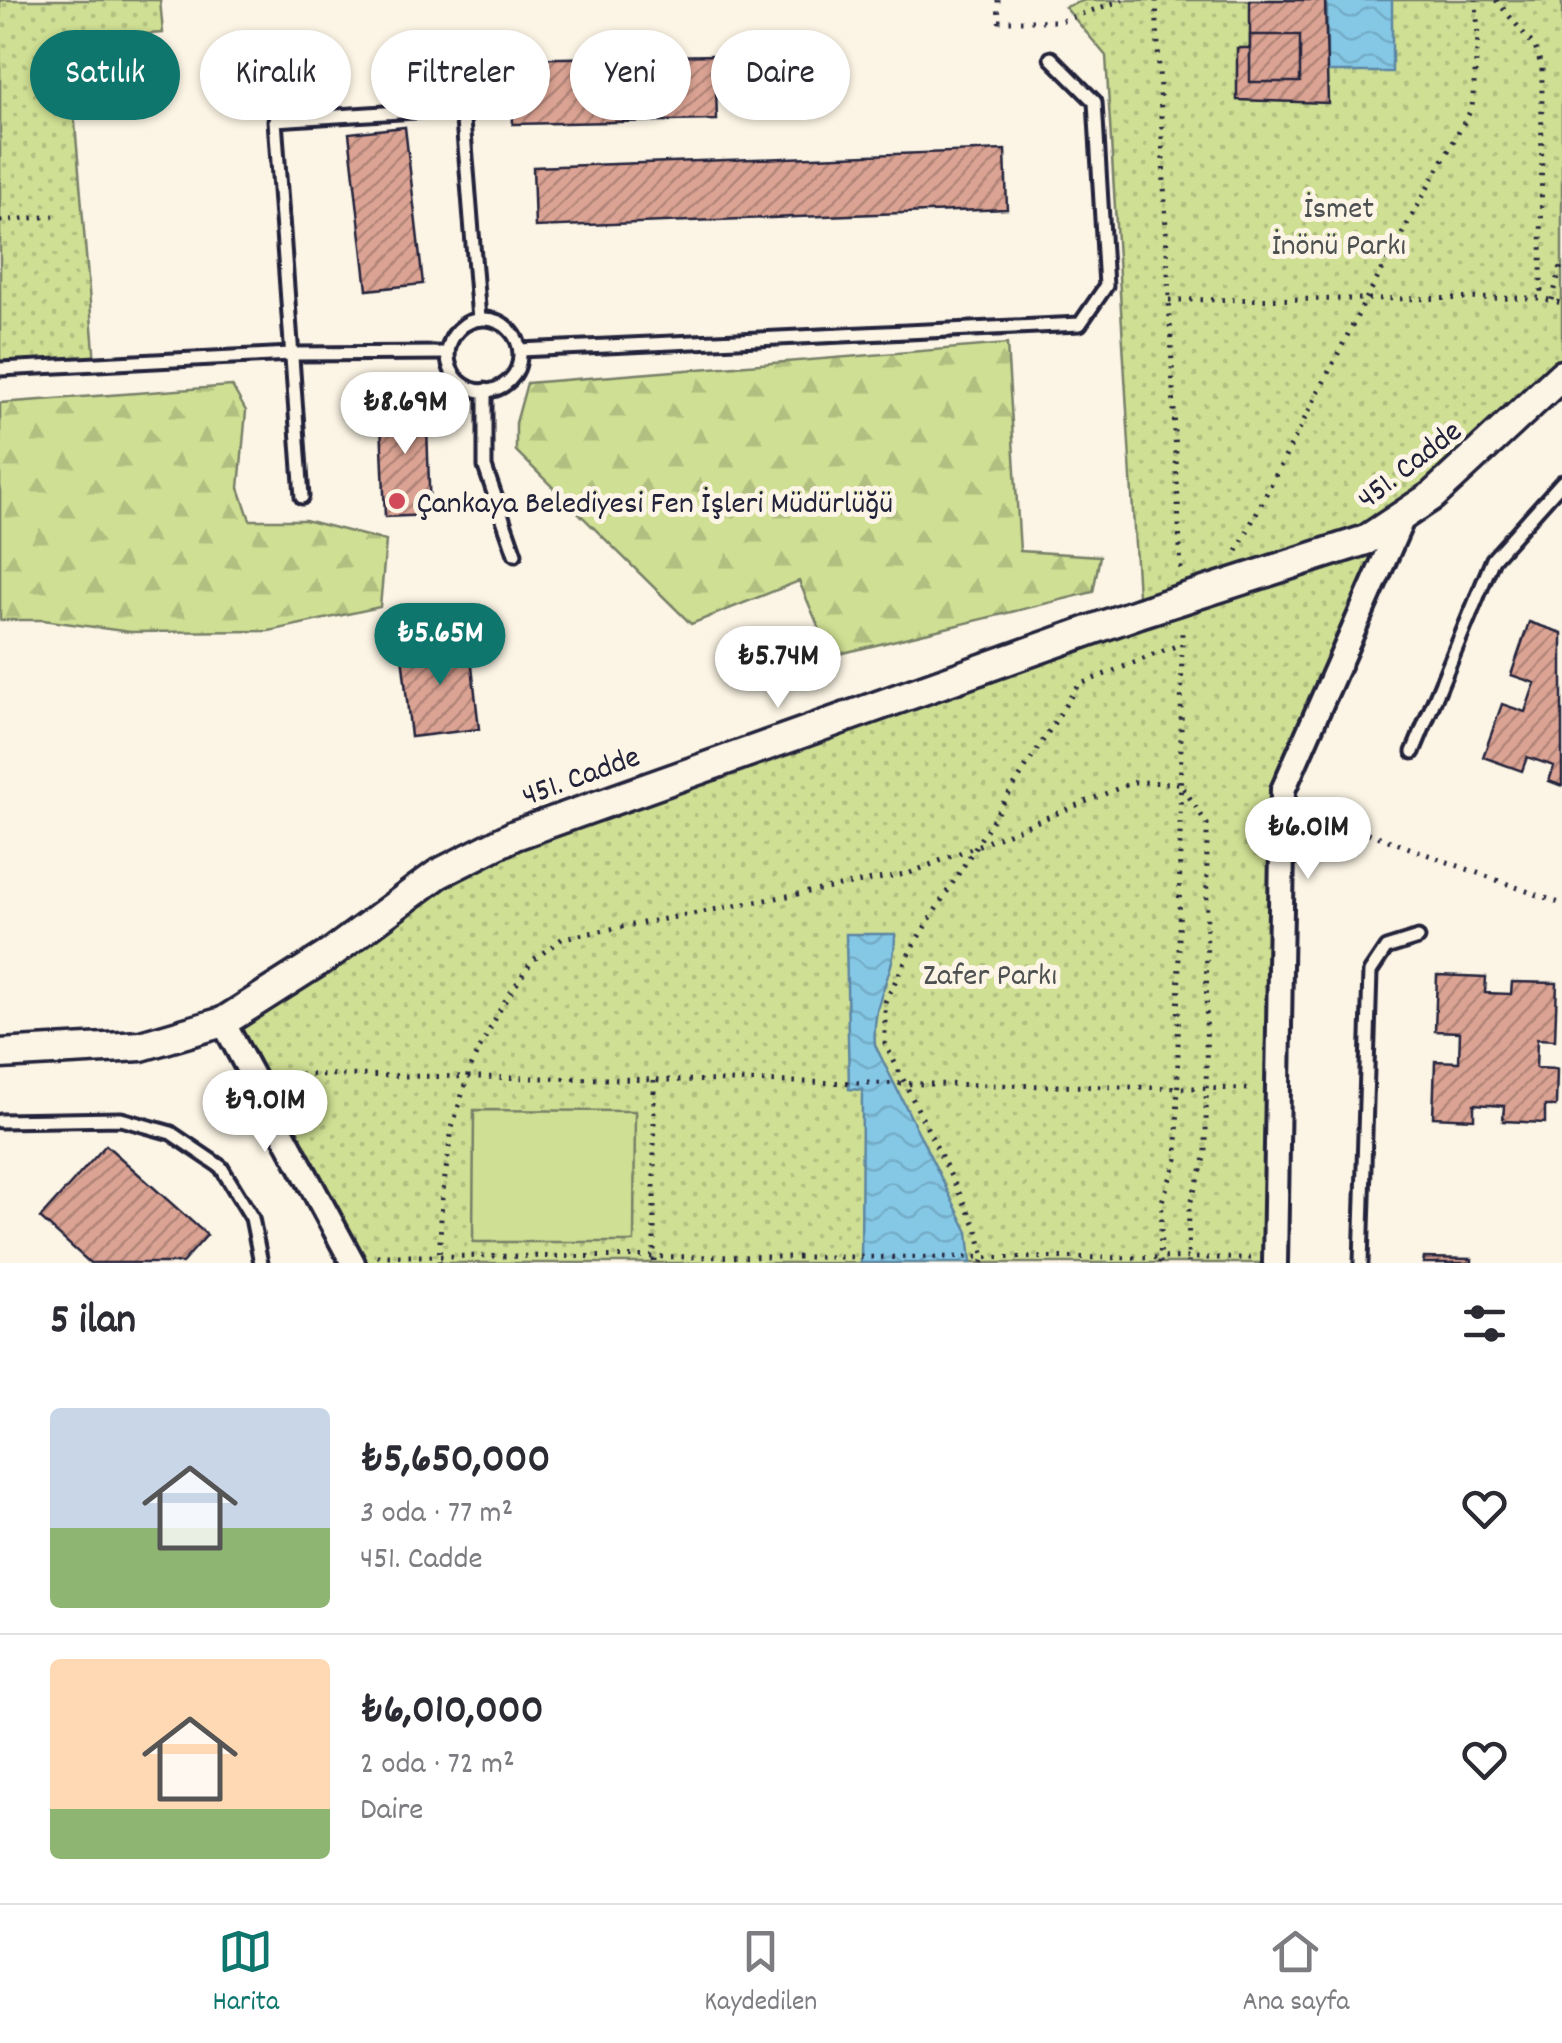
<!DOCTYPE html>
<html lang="tr">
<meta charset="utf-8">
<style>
body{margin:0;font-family:Dekko,sans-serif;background:#f7f7f7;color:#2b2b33;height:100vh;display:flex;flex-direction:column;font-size:38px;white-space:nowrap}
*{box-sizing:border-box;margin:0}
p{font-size:32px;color:#7c7c81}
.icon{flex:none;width:55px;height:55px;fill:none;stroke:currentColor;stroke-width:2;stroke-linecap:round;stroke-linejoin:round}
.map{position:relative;height:1263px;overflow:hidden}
.drawer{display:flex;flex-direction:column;background:#fff;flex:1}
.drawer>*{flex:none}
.hud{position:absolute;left:30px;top:30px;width:1000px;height:90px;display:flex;gap:20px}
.price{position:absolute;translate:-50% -85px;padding:0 22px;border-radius:35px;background:#fff;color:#222;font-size:32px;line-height:65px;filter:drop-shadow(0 2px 5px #0008)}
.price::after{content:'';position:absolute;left:50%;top:60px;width:30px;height:22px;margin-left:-15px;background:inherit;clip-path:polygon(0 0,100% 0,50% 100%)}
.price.selected{background:#0f766e;color:#fff}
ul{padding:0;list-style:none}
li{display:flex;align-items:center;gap:30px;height:250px;padding:0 50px}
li+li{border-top:2px solid #e1e1e2}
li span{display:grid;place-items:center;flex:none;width:280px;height:200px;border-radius:10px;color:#555}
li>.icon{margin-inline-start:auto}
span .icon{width:120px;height:120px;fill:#fffc;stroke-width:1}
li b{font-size:42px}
h2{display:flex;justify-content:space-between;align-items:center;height:120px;padding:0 50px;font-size:42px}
.chip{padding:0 35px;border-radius:45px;background:#fff;box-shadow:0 2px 8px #0004;font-size:35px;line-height:90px}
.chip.selected{background:#0f766e;color:#fff}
.tab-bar{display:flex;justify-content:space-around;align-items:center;height:140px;border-top:2px solid #e1e1e2;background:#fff;font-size:28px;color:#7c7c81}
.tab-bar a{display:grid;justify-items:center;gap:5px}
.tab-bar .selected{color:#0f766e}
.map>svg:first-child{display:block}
.forest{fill:url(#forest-firs);stroke:#788067;stroke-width:2.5}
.park{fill:url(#park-dots);stroke:#788067;stroke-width:2.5}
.pitch{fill:#cfdf93;stroke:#788067;stroke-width:2.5}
.water{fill:url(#water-waves);stroke:#5d86a2;stroke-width:2.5}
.building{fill:url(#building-hatch);stroke:#22223b;stroke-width:2.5}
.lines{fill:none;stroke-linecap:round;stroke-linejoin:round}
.service-casing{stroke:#22223b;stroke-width:19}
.minor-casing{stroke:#22223b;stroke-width:30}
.tertiary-casing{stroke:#22223b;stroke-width:35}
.path{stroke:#22223b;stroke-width:5;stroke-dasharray:2.5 8;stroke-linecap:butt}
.service{stroke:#fcf5e5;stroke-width:11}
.minor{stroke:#fcf5e5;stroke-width:22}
.tertiary{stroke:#fcf5e5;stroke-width:28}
.poi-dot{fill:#d1495b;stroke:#fcf5e5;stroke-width:4}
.labels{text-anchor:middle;stroke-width:10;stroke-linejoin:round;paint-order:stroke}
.park-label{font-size:32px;fill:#4d5151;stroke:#fcf5e5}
.street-label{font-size:32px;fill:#22223b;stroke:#fcf5e5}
.poi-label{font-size:32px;fill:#22223b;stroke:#fcf5e5;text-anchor:start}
</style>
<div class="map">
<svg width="1562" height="1263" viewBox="0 0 1562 1263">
<defs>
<pattern id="forest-firs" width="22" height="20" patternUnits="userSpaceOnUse" patternTransform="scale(2.5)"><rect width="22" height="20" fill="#cfdf93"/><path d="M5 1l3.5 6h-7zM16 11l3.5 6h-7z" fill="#b1bf80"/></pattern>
<pattern id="park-dots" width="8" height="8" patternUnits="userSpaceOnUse" patternTransform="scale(2.5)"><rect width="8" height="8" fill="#cfdf93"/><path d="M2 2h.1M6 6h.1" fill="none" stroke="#b1bf80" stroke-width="1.8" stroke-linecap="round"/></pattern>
<pattern id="water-waves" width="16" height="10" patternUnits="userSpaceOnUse" patternTransform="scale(2.5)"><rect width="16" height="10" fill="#85c8e6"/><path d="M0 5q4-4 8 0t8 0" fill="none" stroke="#73acc6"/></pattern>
<pattern id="building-hatch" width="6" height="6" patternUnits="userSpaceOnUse" patternTransform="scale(2.5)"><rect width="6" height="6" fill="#dba393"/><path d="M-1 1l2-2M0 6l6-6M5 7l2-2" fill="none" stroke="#b18479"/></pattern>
</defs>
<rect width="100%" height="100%" fill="#fcf5e5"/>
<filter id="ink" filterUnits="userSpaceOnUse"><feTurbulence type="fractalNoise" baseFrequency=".01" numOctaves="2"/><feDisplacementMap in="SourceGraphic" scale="20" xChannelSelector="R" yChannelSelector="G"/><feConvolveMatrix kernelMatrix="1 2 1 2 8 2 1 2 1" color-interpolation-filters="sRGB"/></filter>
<g filter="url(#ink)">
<g class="forest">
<path d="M1007 344 1020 551 1100 556 1093 592 831 656 799 581 691 624 516 451V423L527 383Z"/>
<path d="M232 386 246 411 239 488 250 520H305L386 541 380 607 269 631 130 632 43 620H0V403Z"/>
</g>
<g class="park">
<path d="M0 0H160L163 33 68 39 95 363 0 369Z"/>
<path d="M1085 0H1562V375L1404 515 1283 790 1275 1263H353L223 1022 438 874 1139 613 1106 56 1065 7Z"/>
</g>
<path class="pitch" d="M474 1110 635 1111 634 1242H473Z"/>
<g class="water">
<rect x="1327" y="0" width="65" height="72"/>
<path d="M846 934H895C896 976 871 997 875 1045L968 1232 971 1263H861L862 1090 849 1089Z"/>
</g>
<g class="building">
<path d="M1250 0H1325L1328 103 1237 100V48H1250Z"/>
<rect x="1250" y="35" width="50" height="47"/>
<path d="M715 55 717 120 513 124 511 59Z"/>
<path d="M405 127 423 284 367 290 349 133Z"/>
<path d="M1005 150 1007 209 535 227 533 167Z"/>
<path d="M426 397 430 515 385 517 380 399Z"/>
<path d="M1529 622 1562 633V786L1549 781 1554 766 1527 757 1522 771 1483 757 1502 704 1525 712 1535 683 1511 675Z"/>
<path d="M469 639 479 729 411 737 401 646Z"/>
<path d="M1437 975 1486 977 1485 993 1511 994 1512 982 1557 983 1555 1040 1537 1039 1536 1068 1557 1069 1556 1106H1545V1123L1503 1121 1504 1106 1474 1104V1119L1433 1117 1435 1061 1459 1062 1460 1032 1435 1031Z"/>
<path d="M106 1145 207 1235 182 1263H90L40 1218Z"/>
<path d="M1424 1258 1472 1259V1263H1423Z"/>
</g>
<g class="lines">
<defs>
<g id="service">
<circle cx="484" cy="355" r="36"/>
<path d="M520 350 1080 324 1106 286 1095 102 1051 58"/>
<path d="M0 369 291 354 448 353"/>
<path d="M485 390V467L515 554"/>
<path d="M302 497 275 120 462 108 479 319"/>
<path d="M1413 752 1493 559 1562 482"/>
<path d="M0 1121 121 1119 171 1133 221 1167 252 1218 261 1263"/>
<path d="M1361 1263 1370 972 1386 948 1418 938"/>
</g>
<g id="minor">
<path d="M223 1022 353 1263"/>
<path d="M1275 1263 1283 790 1404 515"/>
</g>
<path id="tertiary" d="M0 1054 141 1046 223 1022 330 954 438 874 515 835 1139 613 1366 540 1432 496 1562 375"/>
</defs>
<use href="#service" class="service-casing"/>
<use href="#minor" class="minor-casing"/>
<use href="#tertiary" class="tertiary-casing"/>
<g class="path">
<path d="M998 0 999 21H1061L1123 0"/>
<path d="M1156 0 1181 571"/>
<path d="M1496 0 1535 47 1542 68 1541 298"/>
<path d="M0 221 54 216"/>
<path d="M1169 300 1541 298 1562 303"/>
<path d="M1552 300 1562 262"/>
<path d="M1237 551 1366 299 1472 108 1478 37 1476 0"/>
<path d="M1309 811 1562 904"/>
<path d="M279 1074 1253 1089"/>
<path d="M654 1080V1263"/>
<path d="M377 1256 1251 1258"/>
<path d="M439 1263 442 1198 452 1128 471 1065 503 1004 532 961 563 938 910 873 1134 782 1180 783 1207 824 1206 1155 1189 1207 1188 1263"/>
<path d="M982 1263 984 1257 977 1229 885 1043V1002L914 944 1078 685 1181 644"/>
<path d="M1160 1263 1162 1201 1177 1159 1182 627"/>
</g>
<use href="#service" class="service"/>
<use href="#minor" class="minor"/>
<use href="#tertiary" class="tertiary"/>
</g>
</g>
<circle class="poi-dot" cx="397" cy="501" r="10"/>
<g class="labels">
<g class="park-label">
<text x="1339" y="217">İsmet<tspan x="1339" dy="37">İnönü Parkı</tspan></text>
<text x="990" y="984">Zafer Parkı</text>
</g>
<g class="street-label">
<text transform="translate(1408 463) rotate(-38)" y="11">451. Cadde</text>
<text transform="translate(580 774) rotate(-20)" y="11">451. Cadde</text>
</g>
<g class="poi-label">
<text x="417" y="512">Çankaya Belediyesi Fen İşleri Müdürlüğü</text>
</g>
</g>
</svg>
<b class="price" style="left:405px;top:457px">₺8.69M</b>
<b class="price selected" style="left:440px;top:688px">₺5.65M</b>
<b class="price" style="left:778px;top:711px">₺5.74M</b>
<b class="price" style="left:1308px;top:882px">₺6.01M</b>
<b class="price" style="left:265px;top:1155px">₺9.01M</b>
<div class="hud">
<a class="chip selected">Satılık</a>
<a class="chip">Kiralık</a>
<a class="chip">Filtreler</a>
<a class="chip">Yeni</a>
<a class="chip">Daire</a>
</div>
</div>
<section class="drawer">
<h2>5 ilan<svg class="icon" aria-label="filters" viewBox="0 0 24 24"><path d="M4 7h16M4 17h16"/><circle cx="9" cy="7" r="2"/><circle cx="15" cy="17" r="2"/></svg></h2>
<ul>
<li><span style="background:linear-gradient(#c9d6e8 60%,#8fb573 0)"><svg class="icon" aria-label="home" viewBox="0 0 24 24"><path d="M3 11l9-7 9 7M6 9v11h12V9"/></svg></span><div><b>₺5,650,000</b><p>3 oda · 77 m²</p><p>451. Cadde</p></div><svg class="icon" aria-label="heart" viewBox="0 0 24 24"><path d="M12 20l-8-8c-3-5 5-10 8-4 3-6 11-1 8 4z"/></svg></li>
<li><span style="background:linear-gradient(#ffd9b3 75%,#8fb573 0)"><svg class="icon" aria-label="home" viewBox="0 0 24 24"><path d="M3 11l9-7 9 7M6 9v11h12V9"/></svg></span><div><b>₺6,010,000</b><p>2 oda · 72 m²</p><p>Daire</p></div><svg class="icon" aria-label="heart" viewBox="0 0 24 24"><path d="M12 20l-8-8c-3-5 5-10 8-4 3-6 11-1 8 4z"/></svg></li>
</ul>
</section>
<nav class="tab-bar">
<a class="selected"><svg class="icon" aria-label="map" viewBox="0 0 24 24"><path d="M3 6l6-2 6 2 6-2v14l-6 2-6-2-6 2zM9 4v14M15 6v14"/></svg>Harita</a>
<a><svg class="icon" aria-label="saved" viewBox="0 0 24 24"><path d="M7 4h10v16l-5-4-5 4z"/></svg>Kaydedilen</a>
<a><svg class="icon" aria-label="home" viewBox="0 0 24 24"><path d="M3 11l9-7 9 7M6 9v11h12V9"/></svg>Ana sayfa</a>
</nav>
